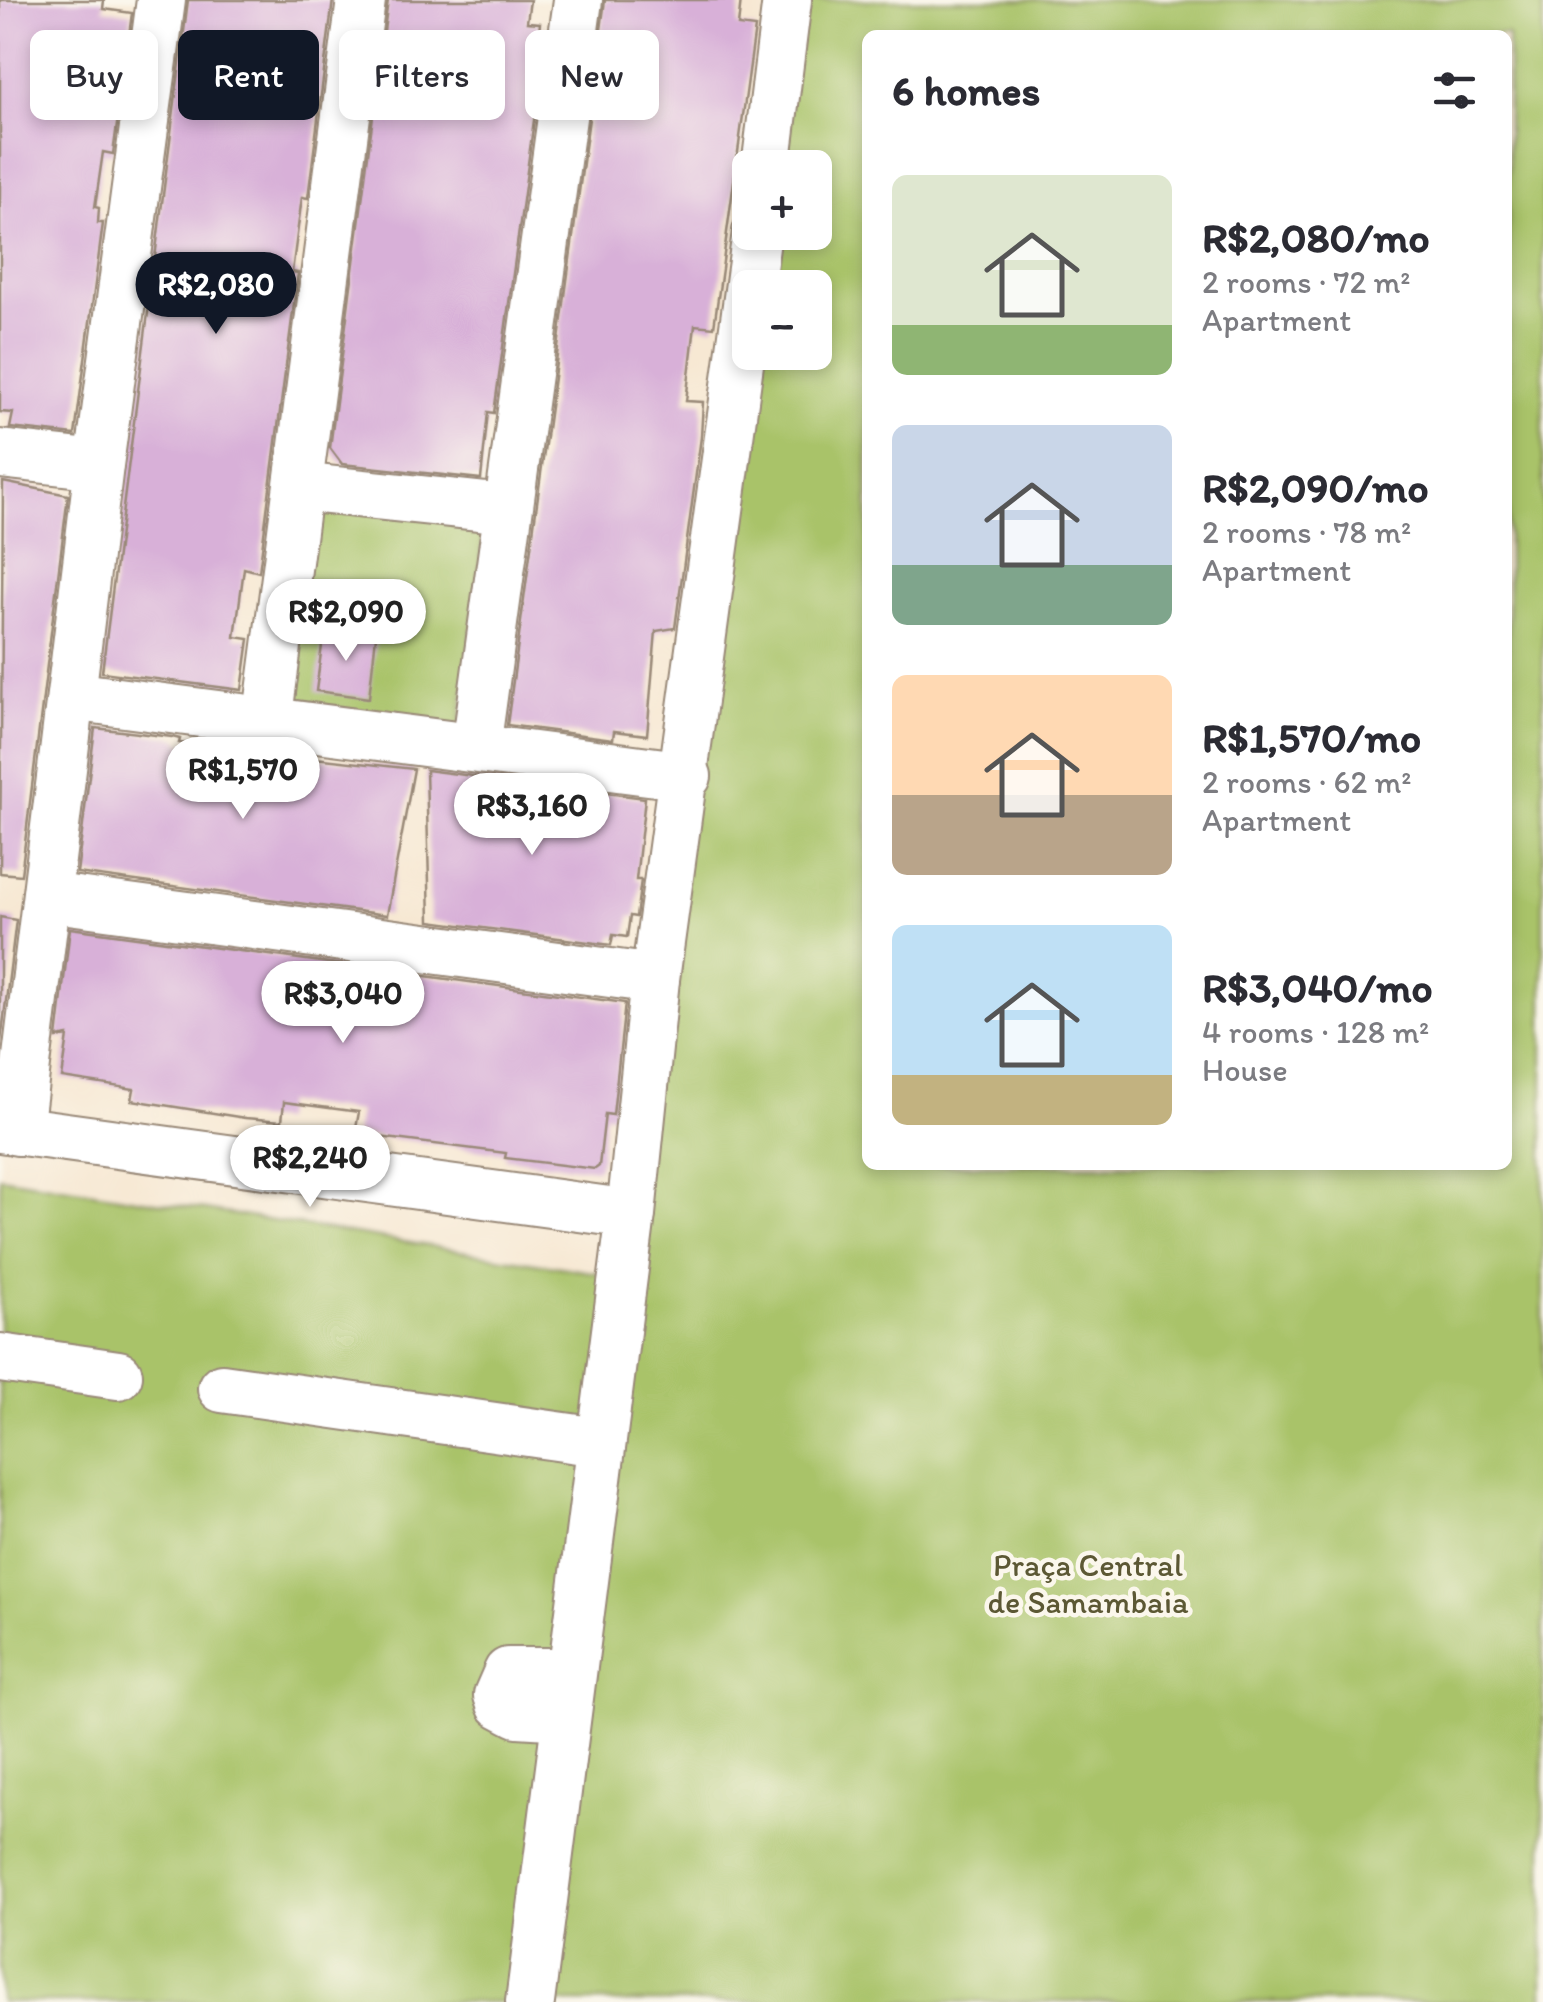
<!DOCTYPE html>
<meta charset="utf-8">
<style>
body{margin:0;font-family:Itim,sans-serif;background:#f7f7f7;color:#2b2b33;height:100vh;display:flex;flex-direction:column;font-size:38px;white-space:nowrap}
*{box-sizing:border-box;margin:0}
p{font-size:32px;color:#7c7c81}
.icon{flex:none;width:55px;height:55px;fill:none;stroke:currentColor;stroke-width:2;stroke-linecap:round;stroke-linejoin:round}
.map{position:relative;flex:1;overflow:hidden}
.sheet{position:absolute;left:862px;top:30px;width:650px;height:1140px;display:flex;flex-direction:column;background:#fff;border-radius:15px;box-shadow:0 5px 15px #0003}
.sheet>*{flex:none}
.banner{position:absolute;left:30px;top:30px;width:682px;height:90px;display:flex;gap:20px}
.buttons{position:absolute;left:732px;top:150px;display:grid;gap:20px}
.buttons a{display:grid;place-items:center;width:100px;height:100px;border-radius:15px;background:#fff;box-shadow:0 5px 15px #0003;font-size:50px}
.price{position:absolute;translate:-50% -85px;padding:0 22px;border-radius:35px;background:#fff;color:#222;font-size:32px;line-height:65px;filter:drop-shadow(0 2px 5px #0008)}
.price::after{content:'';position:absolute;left:50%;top:60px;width:30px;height:22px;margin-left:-15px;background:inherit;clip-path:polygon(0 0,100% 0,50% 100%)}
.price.current{background:#111827;color:#fff}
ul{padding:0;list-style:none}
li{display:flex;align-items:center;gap:30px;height:250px;padding:0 30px}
li span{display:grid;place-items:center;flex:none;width:280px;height:200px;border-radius:15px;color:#555}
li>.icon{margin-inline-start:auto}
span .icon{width:120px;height:120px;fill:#fffc;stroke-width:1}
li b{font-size:42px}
h2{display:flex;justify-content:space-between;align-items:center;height:120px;padding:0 30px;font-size:42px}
.pill{padding:0 35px;border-radius:15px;background:#fff;box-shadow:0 5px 15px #0003;font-size:35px;line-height:90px}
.pill.current{background:#111827;color:#fff}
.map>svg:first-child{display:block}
.green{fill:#a9c369;stroke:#727644;stroke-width:2.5;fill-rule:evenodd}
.building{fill:#d8b0d8}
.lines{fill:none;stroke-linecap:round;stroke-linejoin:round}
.minor-casing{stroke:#998978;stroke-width:52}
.minor{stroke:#fff;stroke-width:48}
.labels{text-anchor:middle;stroke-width:9;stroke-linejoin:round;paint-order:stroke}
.park-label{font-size:32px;fill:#5c5834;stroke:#fbf7ec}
</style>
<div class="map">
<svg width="1543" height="2002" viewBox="0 0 1543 2002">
<rect width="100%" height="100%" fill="#fbf7ec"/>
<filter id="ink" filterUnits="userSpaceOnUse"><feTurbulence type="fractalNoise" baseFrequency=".01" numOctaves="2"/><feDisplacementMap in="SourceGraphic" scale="20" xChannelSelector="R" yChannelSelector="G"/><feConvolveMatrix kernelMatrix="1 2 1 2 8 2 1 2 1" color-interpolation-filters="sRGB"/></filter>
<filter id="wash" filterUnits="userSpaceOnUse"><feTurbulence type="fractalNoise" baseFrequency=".0048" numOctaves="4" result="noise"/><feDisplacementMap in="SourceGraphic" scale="40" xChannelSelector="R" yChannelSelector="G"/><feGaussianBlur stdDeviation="2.25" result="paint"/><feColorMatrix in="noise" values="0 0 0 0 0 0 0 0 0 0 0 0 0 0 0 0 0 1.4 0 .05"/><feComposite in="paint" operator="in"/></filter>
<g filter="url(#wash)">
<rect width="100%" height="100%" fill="#f7e8d3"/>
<g class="green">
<path d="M778 0H1543V2002H0V1177L616 1276 750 232H815V168L757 167ZM868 35H1508V1165H868ZM750 288H815V352H750Z"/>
<path d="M299 500 485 524 458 742 273 716Z"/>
</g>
<g id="blocks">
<g class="building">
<path d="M0 0H104L103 9 132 13 113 154 103 152 95 207 99 208 98 223H103L75 435 10 428 13 413 0 412Z"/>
<path d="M188 0H333L308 198 302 197 292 272 298 273 259 572 244 568 235 637 249 639 242 690 102 672Z"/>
<path d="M388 0H530L527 22 540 23 539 32H546L494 413 488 412 481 479 342 464 330 448Z"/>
<path d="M605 0H741L738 26 755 28 714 327 695 325 686 401 703 402 701 437 675 628 656 631 647 735 614 731 613 739 507 725Z"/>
<path d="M3 482 68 495 21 875 0 873Z"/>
<path d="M324 630 376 636 369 698 316 691Z"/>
<path d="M95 728 172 737 180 739 179 743 414 769 387 915 77 873Z"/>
<path d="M426 770 645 798 636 880H641L636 917 630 916 627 937 613 935 611 945 430 921Z"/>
<path d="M0 917 16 920 0 1049Z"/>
<path d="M70 928 625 1003 613 1115 605 1114 599 1166 595 1169 505 1158 506 1153 355 1134 359 1112 284 1102 282 1121 245 1118 132 1100 134 1089 62 1078 68 1036 57 1038Z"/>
</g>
</g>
</g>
<g filter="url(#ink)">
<use href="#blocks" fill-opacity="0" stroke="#998978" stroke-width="2.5"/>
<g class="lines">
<defs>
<g id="minor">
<path d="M766 168 787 0"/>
<path d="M0 454 99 465"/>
<path d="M299 487 506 509"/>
<path d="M71 696 687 776"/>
<path d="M267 723 361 0"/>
<path d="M476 748 578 0"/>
<path d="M47 897 655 979"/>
<path d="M0 1128 631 1214"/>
<path d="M18 1131 99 465 161 0"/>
<path d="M0 1358 118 1375"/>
<path d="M222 1388 599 1442"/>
<path d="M566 1716 518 1713 501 1704 498 1695 508 1672H570"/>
<path d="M530 2002 631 1214 655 979 757 232"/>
</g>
</defs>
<use href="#minor" class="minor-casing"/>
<use href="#minor" class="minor"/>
</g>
</g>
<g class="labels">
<g class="park-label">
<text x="1088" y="1576">Praça Central<tspan x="1088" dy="37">de Samambaia</tspan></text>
</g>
</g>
</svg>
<div class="buttons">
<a>+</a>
<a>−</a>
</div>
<b class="price current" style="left:216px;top:337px">R$2,080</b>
<b class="price" style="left:346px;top:664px">R$2,090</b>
<b class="price" style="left:243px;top:822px">R$1,570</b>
<b class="price" style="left:532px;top:858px">R$3,160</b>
<b class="price" style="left:343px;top:1046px">R$3,040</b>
<b class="price" style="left:310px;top:1210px">R$2,240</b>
<div class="banner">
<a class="pill">Buy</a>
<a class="pill current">Rent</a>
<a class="pill">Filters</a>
<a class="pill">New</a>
</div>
<section class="sheet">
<h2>6 homes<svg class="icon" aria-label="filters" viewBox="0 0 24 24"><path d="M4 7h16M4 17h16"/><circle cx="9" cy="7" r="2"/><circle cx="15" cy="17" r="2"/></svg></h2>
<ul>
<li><span style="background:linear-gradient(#dfe7d0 75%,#8fb573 0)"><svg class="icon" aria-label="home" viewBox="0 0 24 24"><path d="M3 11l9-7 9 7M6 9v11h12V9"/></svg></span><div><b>R$2,080/mo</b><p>2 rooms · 72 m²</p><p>Apartment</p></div></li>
<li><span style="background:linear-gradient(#c9d6e8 70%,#7fa58c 0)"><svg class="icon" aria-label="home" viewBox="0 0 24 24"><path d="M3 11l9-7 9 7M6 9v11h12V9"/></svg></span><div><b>R$2,090/mo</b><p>2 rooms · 78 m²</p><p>Apartment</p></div></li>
<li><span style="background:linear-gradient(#ffd9b3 60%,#b9a48a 0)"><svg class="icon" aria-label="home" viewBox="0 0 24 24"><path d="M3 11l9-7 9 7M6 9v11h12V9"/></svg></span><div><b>R$1,570/mo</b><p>2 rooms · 62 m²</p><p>Apartment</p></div></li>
<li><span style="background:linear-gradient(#bfe0f5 75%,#c2b280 0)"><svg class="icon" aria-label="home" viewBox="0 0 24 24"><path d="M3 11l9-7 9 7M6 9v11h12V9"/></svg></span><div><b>R$3,040/mo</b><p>4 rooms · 128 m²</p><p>House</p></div></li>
</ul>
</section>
</div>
